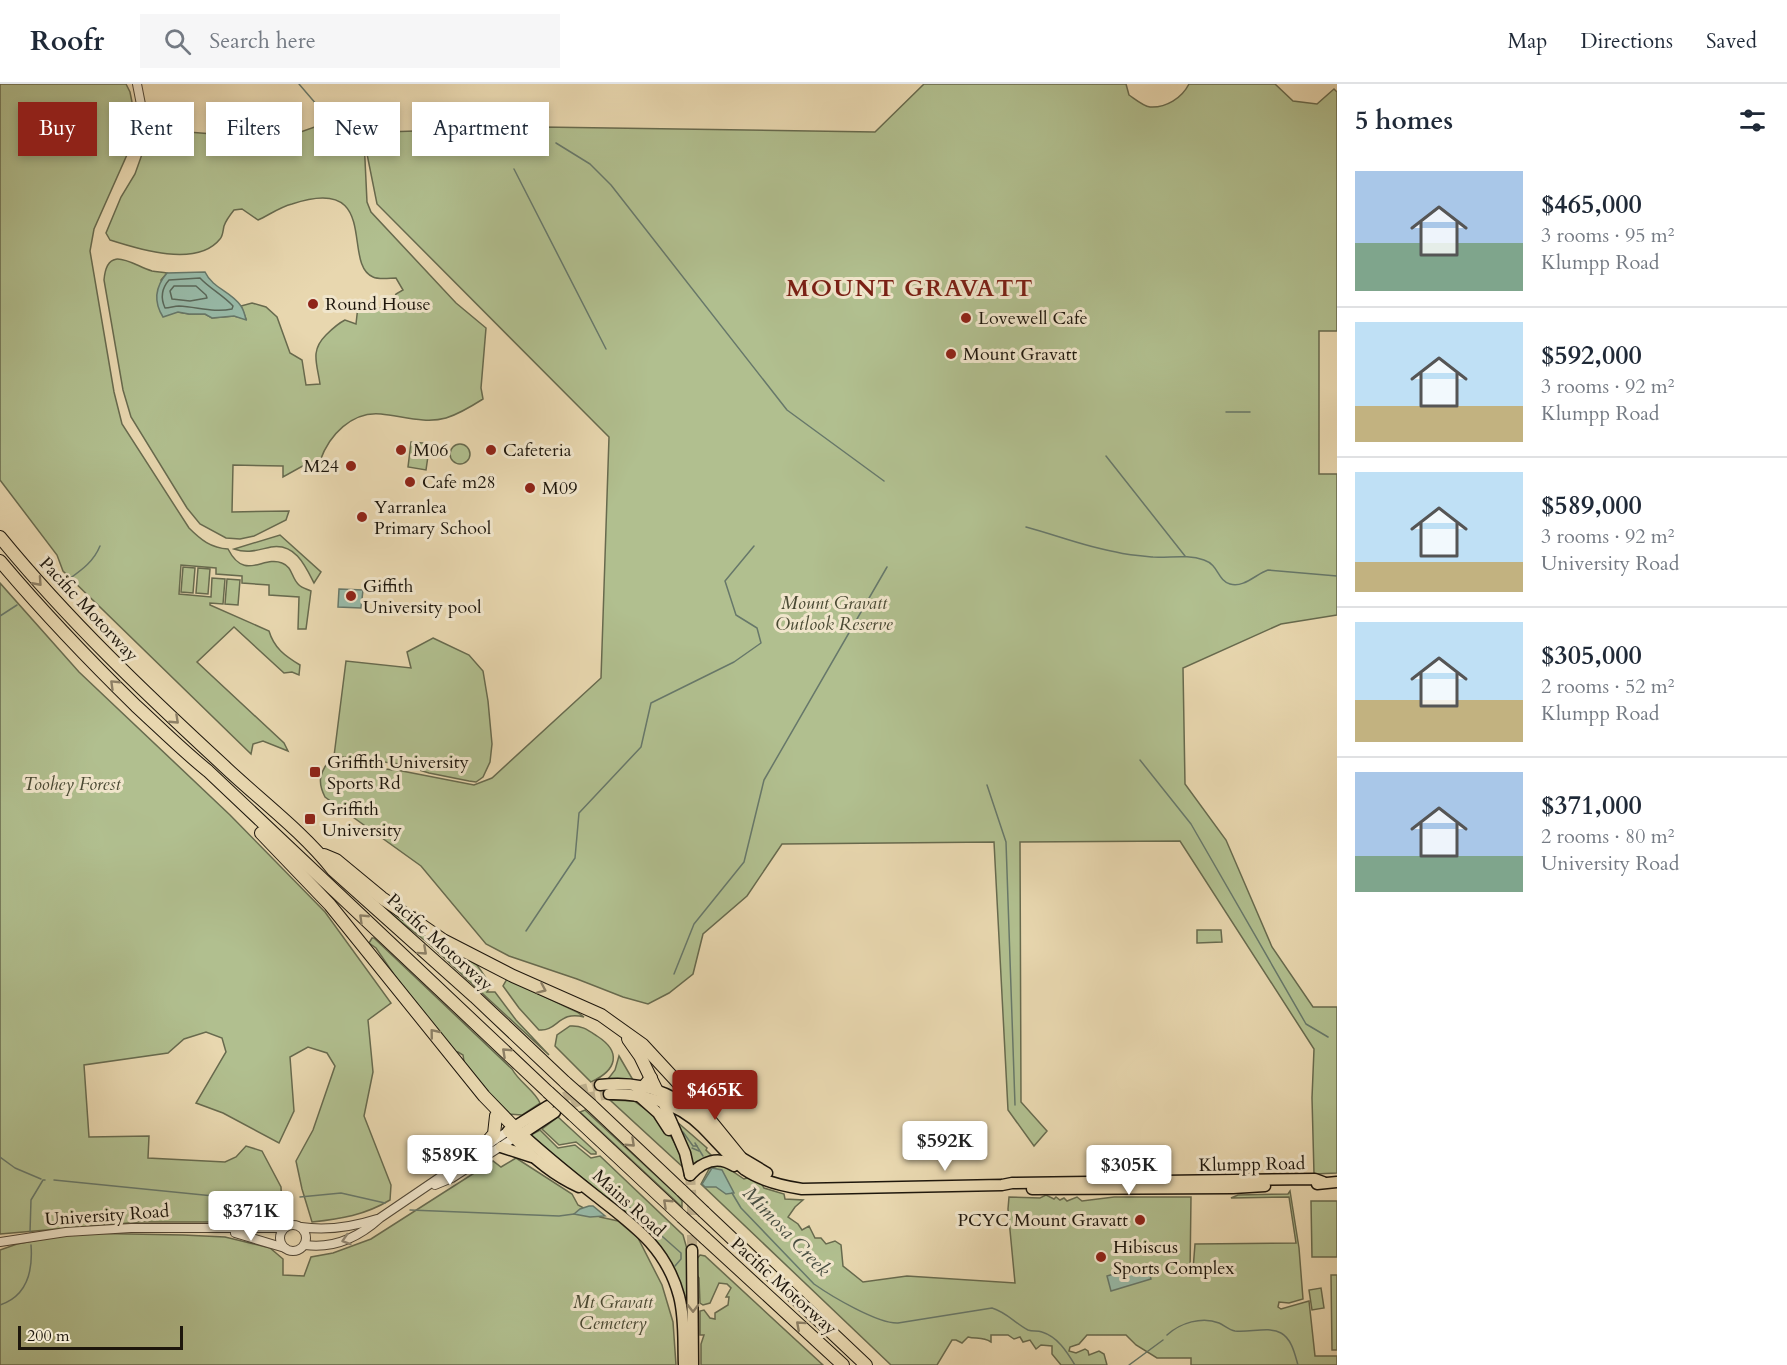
<!DOCTYPE html>
<meta charset="utf-8">
<style>
body{margin:0;font-family:Cardo,serif;background:#f6f6f7;color:#1f2937;height:100vh;display:flex;flex-direction:column;font-size:22px;white-space:nowrap}
*{box-sizing:border-box;margin:0}
p{font-size:20px;color:#747a83}
.icon{flex:none;width:33px;height:33px;fill:none;stroke:currentColor;stroke-width:2;stroke-linecap:round;stroke-linejoin:round}
.map{position:relative;flex:1;overflow:hidden}
.details{display:flex;flex-direction:column;background:#fff;width:450px}
.details>*{flex:none}
.hud{position:absolute;left:18px;top:18px;width:570px;height:54px;display:flex;gap:12px}
.scale{position:absolute;left:18px;bottom:15px;width:165px;box-sizing:border-box;padding-left:6px;border:3px solid #1d160c;border-top:0;font-size:16px;line-height:21px;white-space:nowrap;color:#1d160c;-webkit-text-stroke:4px #f0e5cb;paint-order:stroke}
.price{position:absolute;translate:-50% -51px;padding:0 14px;border-radius:6px;background:#fff;color:#222;font-size:20px;line-height:39px;filter:drop-shadow(0 2px 3px #0008)}
.price::after{content:'';position:absolute;left:50%;top:36px;width:18px;height:14px;margin-left:-9px;background:inherit;clip-path:polygon(0 0,100% 0,50% 100%)}
.price.selected{background:#8f2418;color:#fff}
ul{padding:0;list-style:none}
li{display:flex;align-items:center;gap:18px;height:150px;padding:0 18px}
li+li{border-top:2px solid #e0e1e3}
li span{display:grid;place-items:center;flex:none;width:168px;height:120px;border-radius:0px;color:#555}
li>.icon{margin-inline-start:auto}
span .icon{width:72px;height:72px;fill:#fffc;stroke-width:1}
li b{font-size:26px}
h2{display:flex;justify-content:space-between;align-items:center;height:72px;padding:0 18px;font-size:26px}
.chip{padding:0 21px;border-radius:0px;background:#fff;box-shadow:0 3px 9px #0003;font-size:21px;line-height:54px}
.chip.selected{background:#8f2418;color:#fff}
header{display:flex;align-items:center;gap:36px;box-sizing:border-box;height:84px;padding:0 30px;background:#fff;border-bottom:2px solid #e0e1e3}
header strong{font-size:28px}
nav{display:flex;gap:33px;margin-inline-start:auto;font-size:21px}
.search{width:420px;height:54px;background:#f6f6f7;display:flex;align-items:center;gap:15px;box-sizing:border-box;padding:0 21px;border-radius:0px;color:#747a83;font-size:22px}
main{display:flex;flex:1;min-height:0}
.map>svg:first-child{display:block}
.green{fill:#b1bf8f;stroke:#676a4e;stroke-width:1.5}
.water{fill:#98baa8;stroke:#67786a;stroke-width:1.5}
.lines{fill:none;stroke-linecap:round;stroke-linejoin:round}
.shore{stroke:#5a685a;stroke-width:1.5}
.stream{stroke:#67786a;stroke-width:1.5}
.major-tunnel{stroke:#bfb08e;stroke-width:10;stroke-dasharray:10 5;stroke-linecap:butt}
.minor-casing{stroke:#504635;stroke-width:10}
.major-casing{stroke:#1d160c;stroke-width:13}
.highway-casing{stroke:#1d160c;stroke-width:14}
.minor{stroke:#f0e5cb;stroke-width:8}
.major{stroke:#e8d7af;stroke-width:10}
.highway{stroke:#e8d7af;stroke-width:12}
.highway-bridge-casing{stroke:#1d160c;stroke-width:14;stroke-linecap:butt}
.highway-bridge{stroke:#e8d7af;stroke-width:12}
.oneway{stroke:#8d8066}
.oneway2{stroke:#918875}
.poi-dot{fill:#8f2418;stroke:#f0e5cb;stroke-width:2}
.labels{text-anchor:middle;stroke-width:6;stroke-linejoin:round;paint-order:stroke}
.poi-label{font-size:18px;fill:#1d160c;stroke:#f0e5cb;text-anchor:start}
.park-label{font-size:18px;font-style:italic;fill:#494933;stroke:#f0e5cb}
.street-label{font-size:18px;fill:#1d160c;stroke:#f0e5cb}
.water-label{font-size:20px;font-style:italic;fill:#484f43;stroke:#f0e5cb}
.district-label{font-size:24px;font-weight:bold;letter-spacing:1.5px;fill:#7a1f14;stroke:#f0e5cb}
</style>
<header>
<strong>Roofr</strong>
<div class="search"><svg class="icon" aria-label="search" viewBox="0 0 24 24"><circle cx="10" cy="10" r="6"/><path d="M15 15l6 6"/></svg>Search here</div>
<nav><a>Map</a><a>Directions</a><a>Saved</a></nav>
</header>
<main>
<div class="map">
<svg width="1337" height="1281" viewBox="0 0 1337 1281">
<rect width="100%" height="100%" fill="#e8d7af"/>
<filter id="stains"><feTurbulence type="fractalNoise" baseFrequency=".00333" numOctaves="4"/><feColorMatrix values="0 0 0 0 .2 0 0 0 0 .09 0 0 0 0 .02 0 0 0 .5 -.17"/></filter>
<radialGradient id="worn" r=".72"><stop offset=".6" stop-color="#630" stop-opacity="0"/><stop offset="1" stop-color="#630" stop-opacity=".3"/></radialGradient>
<g class="green">
<path d="M0 0H126L130 8 136 38 134 55 94 145 90 167 114 308 122 340 189 444C201 456 211 464 228 465 245 498 263 471 282 479 293 483 291 494 299 501 302 504 307 505 311 507L306 545H298L299 513 269 511V501L242 499V492L216 490V484L181 481 179 510 211 513 212 494 225 495 223 520 210 519V521L269 547C274 564 285 572 300 581L299 591 292 588 284 589 234 543 197 578 284 659 288 667 263 657 253 660 251 670 63 487 57 471 0 396Z"/>
<path d="M924 0H1126L1129 11C1135 15 1143 22 1150 23 1166 24 1182 14 1189 0H1275L1293 17 1317 20 1334 5 1337 8V247H1319V390H1337V531L1281 540 1183 584 1185 700 1226 756 1272 863 1313 923H1337V1089L1314 1090 1312 1014 1314 965 1180 757 1020 758 1021 1018 1047 1047 1034 1062 1008 1026 994 758 782 760 747 812 703 850 693 890 669 909 648 920 623 913 577 895 509 872 486 860 421 782 325 713C318 699 319 691 328 678L402 687 474 701 492 694 601 594 609 353 377 120 364 55 367 118 371 128 456 219 486 244 481 304 483 315C472 322 459 330 446 334 425 340 402 332 381 330 352 327 329 351 320 377L308 379 283 393V382L233 381 232 428 289 427 286 436 254 452 240 455 226 454 200 440 187 424 131 333 123 306 104 196C107 159 132 181 152 187 157 188 162 188 167 189L161 196 178 228 189 230H205L212 234 234 232 246 235 241 222 252 219 266 223 277 233 290 269 302 276 306 301 320 300C317 279 310 267 326 251 332 245 337 240 345 236L356 240 358 222H371L378 225 391 220 396 210 403 206 396 194C390 194 379 196 373 193 341 180 382 90 292 120 280 123 269 131 258 136L242 125 234 126C230 131 226 136 224 142 223 146 223 152 220 155 197 184 138 165 110 156L106 149 121 113 135 90 151 45 213 50H295L337 35 353 49 541 43 875 48Z"/>
<path d="M411 358 433 360 431 372H428L426 386 408 383Z"/>
<circle cx="460" cy="370" r="10"/>
<path d="M280 451 321 488 314 499C305 481 295 459 271 463 257 466 248 470 234 465Z"/>
<path d="M183 483 195 484 193 509 181 508Z"/>
<path d="M198 484 210 485 208 510 196 509Z"/>
<path d="M227 495 240 496 238 521 225 520Z"/>
<path d="M0 499 79 588 230 731 325 828 391 919 368 936 373 988 364 1032 391 1101 390 1116C365 1131 341 1135 312 1138L302 1105 296 1077 313 1046 335 982 327 969 308 963 290 973 294 1027 279 1059 223 1029 196 1019 226 968 222 954 206 948 184 955 168 969 84 981 89 1053 149 1052 148 1074 225 1078 236 1073 246 1062 262 1067 281 1103 282 1124 275 1138H140L0 1150Z"/>
<path d="M433 554 469 571 483 587 488 617 492 660 490 678 483 693 476 698 469 697 429 689 400 680 334 672 346 577 411 584 407 568Z"/>
<path d="M392 826 477 881 491 901 487 908H495L516 936 549 971 428 859 390 829Z"/>
<path d="M1197 846H1221L1222 858 1197 859Z"/>
<path d="M372 854H374L512 985C519 998 535 1007 540 1019L522 1031 508 1030 465 984 463 971 458 968H454L395 892 376 864 369 859Z"/>
<path d="M507 895 577 928 584 933C559 926 557 948 539 946L519 924 503 902Z"/>
<path d="M570 942C581 941 588 946 597 952 622 968 617 986 591 998L555 962 557 951Z"/>
<path d="M619 972 633 996V997L608 995 615 986Z"/>
<path d="M610 1016 634 1017 648 1027 651 1026C668 1043 678 1063 685 1085Z"/>
<path d="M585 1026 678 1112 682 1117V1123L580 1028Z"/>
<path d="M558 1033 596 1068V1070H591L576 1058 559 1061 542 1045Z"/>
<path d="M676 1037 707 1064 706 1066 712 1072 692 1085Z"/>
<path d="M540 1046 558 1064 575 1061 591 1074 600 1072 683 1151 687 1165V1244L662 1165 655 1156 634 1135 529 1052Z"/>
<path d="M516 1074 572 1110 578 1121 600 1133 618 1137 638 1154 662 1201 673 1238 676 1281H0V1166L17 1160 75 1149 183 1151 225 1153 270 1164 283 1175V1191L304 1192 311 1173 333 1169 371 1155 493 1077 501 1083Z"/>
<path d="M719 1081 726 1083 744 1095 750 1093 760 1097 764 1104 784 1110 785 1115 803 1116 795 1123 788 1133 798 1140 802 1146 809 1142 815 1154H821L826 1160 835 1157 841 1161 843 1182 863 1198 907 1192 1015 1199 1008 1125 1009 1113 1040 1114 1046 1111 1054 1115 1056 1113 1060 1116 1064 1114 1067 1117 1077 1113 1082 1117 1114 1113H1191L1190 1191 1193 1186 1195 1160 1296 1159 1289 1113 1231 1114 1238 1111 1288 1110 1290 1107 1299 1164 1303 1215 1289 1219 1279 1218 1278 1223 1281 1225 1309 1217 1315 1272H1337V1281H1191V1274H1157L1136 1261 1126 1251H1087L1079 1260 1070 1263 1069 1267 1076 1269 1085 1265 1088 1267 1089 1271 1099 1267 1104 1270 1107 1281H1061L1052 1270V1262L1041 1261 1036 1265 1030 1256 1023 1258 1020 1253 1014 1255 1008 1251H991V1258C983 1253 976 1255 968 1253L962 1259 956 1256H952L937 1281H891L701 1100 709 1085Z"/>
<path d="M1311 1117H1337V1173H1312Z"/>
<path d="M700 1171 705 1172 823 1281H701V1260L704 1251H700V1227L704 1226 710 1234 715 1235V1229L728 1221 729 1213H726L731 1204 727 1200 719 1199 710 1219 703 1221 700 1219 699 1194 696 1190V1176Z"/>
<path d="M1331 1191H1337V1266H1332Z"/>
<path d="M1321 1204 1324 1224 1312 1226 1309 1206Z"/>
</g>
<g class="water">
<path d="M205 188C213 205 231 207 241 222 243 225 245 231 246 236L234 232 212 234 205 230H189L178 228 163 233C153 217 155 203 167 189Z"/>
<path d="M339 505 363 506 361 524 338 523Z"/>
<path d="M712 1084 722 1086 734 1109 726 1110 716 1103H705L702 1100Z"/>
<path d="M589 1122H593L605 1132 590 1133 574 1130 580 1125Z"/>
<path d="M1147 1180 1151 1195 1111 1207 1107 1192Z"/>
</g>
<g class="lines">
<g class="shore">
<path d="M200 194C209 204 223 211 233 222L232 225C214 229 198 223 179 222 174 222 170 224 165 224 160 213 162 204 169 196Z"/>
<path d="M174 202H196L206 211 207 214 190 217 172 215 170 207Z"/>
</g>
<g class="stream">
<path d="M299 0 329 35"/>
<path d="M556 59 590 80 611 101 787 326 884 397"/>
<path d="M514 85 606 265"/>
<path d="M1226 328H1250"/>
<path d="M1106 372 1185 472"/>
<path d="M1026 443C1056 451 1086 463 1116 468 1128 471 1141 472 1153 473 1170 474 1187 470 1204 476 1219 481 1217 496 1230 500 1244 504 1256 490 1268 486L1337 492"/>
<path d="M65 498C80 487 93 479 100 462"/>
<path d="M0 532 17 521"/>
<path d="M1140 676 1191 740 1306 940 1328 953"/>
<path d="M987 701 1006 758 1015 1021"/>
<path d="M526 847 575 774 579 729 641 663 651 619 734 578 761 559 757 544 736 531 725 497 754 462"/>
<path d="M674 890 694 840 744 778 764 696 887 483"/>
<path d="M683 1048 693 1062H697"/>
<path d="M695 1059 703 1072"/>
<path d="M692 1064 699 1067"/>
<path d="M0 1073 15 1084 41 1095"/>
<path d="M54 1096 263 1117 283 1116"/>
<path d="M732 1109 741 1124 814 1200C831 1212 878 1240 898 1239L992 1224C1006 1228 1015 1239 1028 1246 1033 1248 1037 1246 1042 1248 1058 1253 1067 1268 1075 1281"/>
<path d="M300 1113 341 1109 385 1119"/>
<path d="M628 1122 681 1169V1175L675 1182"/>
<path d="M410 1126 559 1132 574 1130"/>
<path d="M30 1148 31 1116 43 1096H45"/>
<path d="M0 1221C27 1212 33 1187 31 1161"/>
<path d="M1167 1251C1180 1239 1202 1232 1219 1239 1224 1241 1229 1246 1235 1247 1249 1249 1269 1242 1281 1249 1292 1255 1295 1271 1298 1281"/>
<path d="M1129 1281 1163 1256"/>
</g>
<g class="major-tunnel">
<path d="M551 1020 574 1008 600 1001"/>
<path d="M558 1026 585 1014 609 1010"/>
<path d="M690 1091 692 1121V1166"/>
</g>
<defs>
<g id="minor">
<path d="M137 0 145 41 139 61"/>
<path d="M435 1101 452 1094 514 1054"/>
<circle cx="293" cy="1154" r="13"/>
<path d="M301 1143C327 1147 352 1143 377 1135"/>
<path d="M235 1149 285 1164"/>
<path d="M0 1158 66 1148 131 1144H284"/>
<path d="M305 1161C334 1165 359 1153 380 1134L508 1047"/>
</g>
<g id="major">
<path d="M600 1001C641 996 676 1008 705 1038"/>
<path d="M609 1010C643 1009 678 1019 702 1043 717 1058 729 1073 745 1086 761 1097 783 1102 802 1105L1002 1101 1012 1099 1315 1095 1323 1098"/>
<path d="M640 1013 658 1029 669 1046"/>
<path d="M662 1016 685 1069 690 1091"/>
<path d="M548 1022 508 1047C527 1069 552 1091 579 1103"/>
<path d="M514 1043C540 1067 568 1090 596 1112 633 1141 666 1163 679 1212 685 1235 683 1258 684 1281"/>
<path d="M517 1053 555 1028"/>
<path d="M501 1063 532 1073"/>
<path d="M737 1071 767 1089"/>
<path d="M690 1091C702 1078 718 1071 734 1082"/>
<path d="M1317 1100 1337 1098"/>
<path d="M1032 1105 1233 1104 1265 1102"/>
<path d="M692 1166 693 1281"/>
</g>
<g id="highway">
<path d="M0 453C68 536 145 609 224 682 260 716 302 747 333 786L475 913 566 999"/>
<path d="M0 477C43 528 88 575 136 622 160 644 183 667 208 687L548 1008"/>
<path d="M261 749 330 821 484 1012 514 1043"/>
<path d="M324 771 336 776 382 814 443 856 513 892 601 931 643 961 692 1014 740 1073"/>
<path d="M628 955 640 972 656 1005"/>
<path d="M637 1011 651 994"/>
<path d="M591 1021 682 1107"/>
<path d="M573 1031 682 1133"/>
<path d="M481 1065 494 1050 496 1032"/>
<path d="M704 1128 866 1281"/>
<path d="M705 1154 843 1281"/>
</g>
</defs>
<use href="#minor" class="minor-casing"/>
<use href="#major" class="major-casing"/>
<use href="#highway" class="highway-casing"/>
<use href="#minor" class="minor"/>
<use href="#major" class="major"/>
<use href="#highway" class="highway"/>
<defs>
<g id="highway-bridge">
<path d="M566 999 591 1021"/>
<path d="M548 1008 573 1031"/>
<path d="M682 1107 704 1128"/>
<path d="M682 1133 705 1154"/>
</g>
</defs>
<use href="#highway-bridge" class="highway-bridge-casing"/>
<use href="#highway-bridge" class="highway-bridge"/>
</g>
<defs><path id="oneway-chevron" d="M-2-3.5L2.5 0L-2 3.5" fill="none" stroke-width="1.6" stroke-linecap="round" stroke-linejoin="round" transform="scale(1.5)"/></defs>
<g class="oneway">
<use href="#oneway-chevron" transform="translate(38 498) rotate(48)"/>
<use href="#oneway-chevron" transform="translate(114 600) rotate(-136)"/>
<use href="#oneway-chevron" transform="translate(175 636) rotate(43)"/>
<use href="#oneway-chevron" transform="translate(363 834) rotate(-136)"/>
<use href="#oneway-chevron" transform="translate(423 867) rotate(42)"/>
<use href="#oneway-chevron" transform="translate(542 905) rotate(24)"/>
<use href="#oneway-chevron" transform="translate(434 949) rotate(-129)"/>
<use href="#oneway-chevron" transform="translate(506 968) rotate(-137)"/>
<use href="#oneway-chevron" transform="translate(631 1059) rotate(43)"/>
<use href="#oneway-chevron" transform="translate(667 1119) rotate(-137)"/>
<use href="#oneway-chevron" transform="translate(693 1224) rotate(90)"/>
<use href="#oneway-chevron" transform="translate(800 1241) rotate(-138)"/>
</g>
<use class="oneway2" href="#oneway-chevron" transform="translate(346 1156) rotate(162)"/>
<g class="poi-dot">
<circle cx="313" cy="220" r="6"/>
<circle cx="966" cy="234" r="6"/>
<circle cx="951" cy="270" r="6"/>
<circle cx="401" cy="366" r="6"/>
<circle cx="491" cy="366" r="6"/>
<circle cx="351" cy="382" r="6"/>
<circle cx="410" cy="398" r="6"/>
<circle cx="530" cy="404" r="6"/>
<circle cx="362" cy="433" r="6"/>
<circle cx="351" cy="512" r="6"/>
<rect x="309" y="682" width="12" height="12" rx="3"/>
<rect x="304" y="729" width="12" height="12" rx="3"/>
<circle cx="1140" cy="1136" r="6"/>
<circle cx="1101" cy="1173" r="6"/>
</g>
<g class="labels">
<g class="poi-label">
<text x="325" y="226">Round House</text>
<text x="978" y="240">Lovewell Cafe</text>
<text x="963" y="276">Mount Gravatt</text>
<text x="413" y="372">M06</text>
<text x="503" y="372">Cafeteria</text>
<text x="339" y="388" text-anchor="end">M24</text>
<text x="422" y="404">Cafe m28</text>
<text x="542" y="410">M09</text>
<text x="374" y="429">Yarranlea<tspan x="374" dy="21">Primary School</tspan></text>
<text x="363" y="508">Giffith<tspan x="363" dy="21">University pool</tspan></text>
<text x="327" y="684">Griffith University<tspan x="327" dy="21">Sports Rd</tspan></text>
<text x="322" y="731">Griffith<tspan x="322" dy="21">University</tspan></text>
<text x="1128" y="1142" text-anchor="end">PCYC Mount Gravatt</text>
<text x="1113" y="1169">Hibiscus<tspan x="1113" dy="21">Sports Complex</tspan></text>
</g>
<g class="park-label">
<text x="834" y="525">Mount Gravatt<tspan x="834" dy="21">Outlook Reserve</tspan></text>
<text x="72" y="706">Toohey Forest</text>
<text x="613" y="1224">Mt Gravatt<tspan x="613" dy="21">Cemetery</tspan></text>
</g>
<g class="street-label">
<text transform="translate(89 525) rotate(47)" y="6">Pacific Motorway</text>
<text transform="translate(440 858) rotate(42)" y="6">Pacific Motorway</text>
<text transform="translate(1252 1080) rotate(-1)" y="6">Klumpp Road</text>
<text transform="translate(629 1119) rotate(42)" y="6">Mains Road</text>
<text transform="translate(107 1131) rotate(-4)" y="6">University Road</text>
<text transform="translate(784 1202) rotate(42)" y="6">Pacific Motorway</text>
</g>
<g class="water-label">
<text transform="translate(787 1147) rotate(46)" y="7">Mimosa Creek</text>
</g>
<g class="district-label">
<text x="910" y="212">MOUNT GRAVATT</text>
</g>
</g>
<rect width="100%" height="100%" filter="url(#stains)"/>
<rect width="100%" height="100%" fill="url(#worn)"/>
</svg>
<div class="scale">200 m</div>
<b class="price selected" style="left:715px;top:1037px">$465K</b>
<b class="price" style="left:945px;top:1088px">$592K</b>
<b class="price" style="left:450px;top:1102px">$589K</b>
<b class="price" style="left:1129px;top:1112px">$305K</b>
<b class="price" style="left:251px;top:1158px">$371K</b>
<div class="hud">
<a class="chip selected">Buy</a>
<a class="chip">Rent</a>
<a class="chip">Filters</a>
<a class="chip">New</a>
<a class="chip">Apartment</a>
</div>
</div>
<section class="details">
<h2>5 homes<svg class="icon" aria-label="filters" viewBox="0 0 24 24"><path d="M4 7h16M4 17h16"/><circle cx="9" cy="7" r="2"/><circle cx="15" cy="17" r="2"/></svg></h2>
<ul>
<li><span style="background:linear-gradient(#a9c7e8 60%,#7fa58c 0)"><svg class="icon" aria-label="home" viewBox="0 0 24 24"><path d="M3 11l9-7 9 7M6 9v11h12V9"/></svg></span><div><b>$465,000</b><p>3 rooms · 95 m²</p><p>Klumpp Road</p></div></li>
<li><span style="background:linear-gradient(#bfe0f5 70%,#c2b280 0)"><svg class="icon" aria-label="home" viewBox="0 0 24 24"><path d="M3 11l9-7 9 7M6 9v11h12V9"/></svg></span><div><b>$592,000</b><p>3 rooms · 92 m²</p><p>Klumpp Road</p></div></li>
<li><span style="background:linear-gradient(#bfe0f5 75%,#c2b280 0)"><svg class="icon" aria-label="home" viewBox="0 0 24 24"><path d="M3 11l9-7 9 7M6 9v11h12V9"/></svg></span><div><b>$589,000</b><p>3 rooms · 92 m²</p><p>University Road</p></div></li>
<li><span style="background:linear-gradient(#bfe0f5 65%,#c2b280 0)"><svg class="icon" aria-label="home" viewBox="0 0 24 24"><path d="M3 11l9-7 9 7M6 9v11h12V9"/></svg></span><div><b>$305,000</b><p>2 rooms · 52 m²</p><p>Klumpp Road</p></div></li>
<li><span style="background:linear-gradient(#a9c7e8 70%,#7fa58c 0)"><svg class="icon" aria-label="home" viewBox="0 0 24 24"><path d="M3 11l9-7 9 7M6 9v11h12V9"/></svg></span><div><b>$371,000</b><p>2 rooms · 80 m²</p><p>University Road</p></div></li>
</ul>
</section>
</main>
